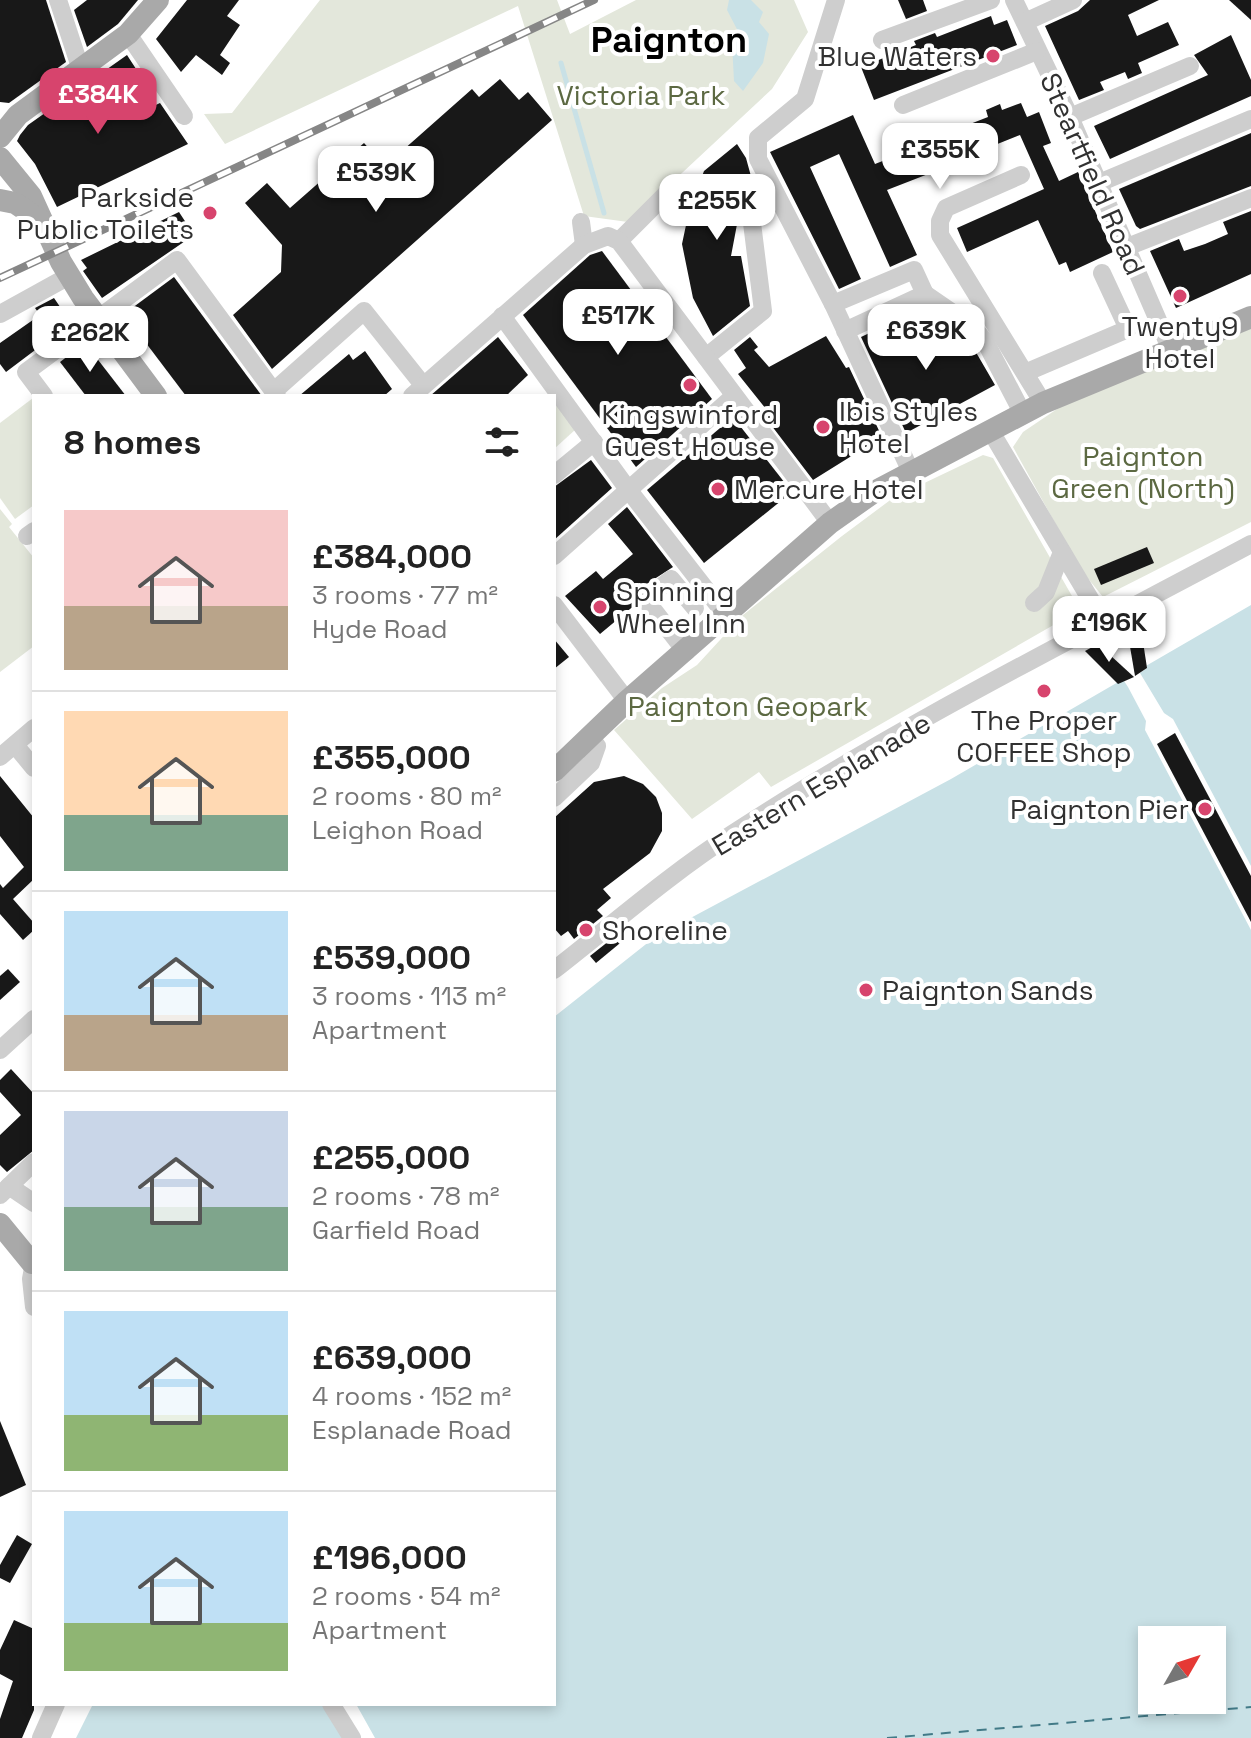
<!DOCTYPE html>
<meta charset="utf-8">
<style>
body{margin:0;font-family:"Space Grotesk",sans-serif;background:#f6f6f6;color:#222;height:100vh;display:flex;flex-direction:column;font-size:30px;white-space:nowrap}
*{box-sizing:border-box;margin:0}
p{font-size:26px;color:#767676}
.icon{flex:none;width:44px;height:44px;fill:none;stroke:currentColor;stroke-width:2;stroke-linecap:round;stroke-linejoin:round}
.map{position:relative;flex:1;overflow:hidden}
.panel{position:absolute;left:32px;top:394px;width:524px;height:1312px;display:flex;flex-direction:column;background:#fff;border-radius:0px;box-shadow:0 4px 12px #0003}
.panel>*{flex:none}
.needle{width:52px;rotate:51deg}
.controls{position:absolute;left:1138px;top:1626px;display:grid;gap:16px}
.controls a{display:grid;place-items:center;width:88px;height:88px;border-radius:0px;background:#fff;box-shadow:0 4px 12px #0003;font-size:40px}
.price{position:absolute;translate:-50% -68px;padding:0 18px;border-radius:16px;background:#fff;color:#222;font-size:26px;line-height:52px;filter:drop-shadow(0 2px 4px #0008)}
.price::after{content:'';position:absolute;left:50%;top:48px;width:24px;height:18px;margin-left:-12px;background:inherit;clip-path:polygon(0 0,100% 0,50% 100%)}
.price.on{background:#d7446d;color:#fff}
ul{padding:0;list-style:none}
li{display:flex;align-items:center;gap:24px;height:200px;padding:0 32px}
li+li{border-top:2px solid #e0e0e0}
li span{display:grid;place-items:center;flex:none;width:224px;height:160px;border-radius:0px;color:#555}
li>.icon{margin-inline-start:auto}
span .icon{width:96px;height:96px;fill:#fffc;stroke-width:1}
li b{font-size:34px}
h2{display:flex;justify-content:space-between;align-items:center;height:96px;padding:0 32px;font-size:34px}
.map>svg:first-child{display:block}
.green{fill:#e3e7db}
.water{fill:#c9e1e6;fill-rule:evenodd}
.pier{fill:#fff}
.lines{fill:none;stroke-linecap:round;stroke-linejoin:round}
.stream{stroke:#c9e1e6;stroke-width:5}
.ferry{stroke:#427a87;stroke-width:2;stroke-dasharray:10 8;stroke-linecap:butt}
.building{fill:#181818}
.minor{stroke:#cecece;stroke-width:18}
.major{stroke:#a9a9a9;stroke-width:22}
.rail-casing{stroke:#868686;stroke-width:8}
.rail{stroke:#fff;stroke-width:5;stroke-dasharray:15;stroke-linecap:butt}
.poi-dot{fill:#d7446d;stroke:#fff;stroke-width:3}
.labels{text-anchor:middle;stroke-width:8;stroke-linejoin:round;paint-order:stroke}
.poi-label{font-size:28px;fill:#313131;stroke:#fff;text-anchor:start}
.park-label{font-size:28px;fill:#5c6942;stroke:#fff}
.street-label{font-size:28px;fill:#313131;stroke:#fff}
.district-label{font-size:36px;font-weight:bold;fill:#000;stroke:#fff}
</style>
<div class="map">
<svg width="1251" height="1738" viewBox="0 0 1251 1738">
<rect width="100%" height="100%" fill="#fff"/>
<g class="green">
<path d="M320 0H557L570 34 636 0H794L808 32 772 89 638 214 628 222 584 216 518 6 225 144 204 114 232 113Z"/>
<path d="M1251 326V522L1103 597 1081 570 1013 447 1023 432 1063 405Z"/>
<path d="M33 398 34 505 15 519 0 498V423Z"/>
<path d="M554 398 576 429 554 449Z"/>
<path d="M983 455 993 458 1072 596 1071 615 771 787 759 772 692 819 614 730 662 688 697 665 743 615 842 536 893 498Z"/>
<path d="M0 509 12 524 9 527 34 558V646L0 672Z"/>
</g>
<g class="water">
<path d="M729 0H751L763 12 759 22 769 34 763 63 743 91 734 81 732 43 740 35 727 10Z"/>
<path d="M1251 605V1738H375L356 1704H554V1017L655 937 951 779ZM1152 1640H1212V1700H1152Z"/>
<path d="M93 1704H324L344 1738H76Z"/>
</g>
<path class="pier" d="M1146 661 1147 668 1140 673 1164 713 1173 719 1251 866V930L1145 730 1146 721 1128 687 1124 681 1114 680Z"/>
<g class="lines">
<path class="stream" d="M561 63 604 213"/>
<path class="ferry" d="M887 1738 1251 1707"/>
</g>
<g class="building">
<path d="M0 0H46L66 62 9 103 0 102Z"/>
<path d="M87 0H138L118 24 87 47 74 10Z"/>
<path d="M187 0H239L227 16 240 25 220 55 230 63 222 75 196 55 181 72 156 39Z"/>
<path d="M898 0H923L927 11 906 19Z"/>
<path d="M1090 0H1159L1128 15 1137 36 1168 22 1179 45 1138 63 1142 73 1128 79 1125 72 1100 82 1104 90 1079 100 1045 26 1078 11Z"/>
<path d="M1229 0H1251V20Z"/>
<path d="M991 16 994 25 1007 20 1017 45 874 100 861 67 916 45 914 41 935 33 937 37Z"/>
<path d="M1231 35 1251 80V96L1110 159 1094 126 1208 75 1194 55Z"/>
<path d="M127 55 138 72 123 81 143 111 160 103 188 144 57 207 35 164 17 141 20 135 28 125Z"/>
<path d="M500 79 519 100 528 92 552 120 272 369 233 315 281 272 282 245 245 203 267 183 290 208 364 143 385 166 472 89 479 97Z"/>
<path d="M1021 103 1027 117 1039 112 1051 143 1043 146 1059 181 1078 172 1113 252 1070 272 1066 262 1059 265 1038 220 967 252 957 228 1044 189 1020 135 965 157 967 164 943 174 941 169 887 190 917 255 890 267 839 154 810 167 861 279 839 289 770 152 853 115 875 164 913 149 915 154 950 140 947 133 988 117 986 110 1000 104 1002 110Z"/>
<path d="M1251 133V186L1140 229 1136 226 1119 189Z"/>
<path d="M737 144 746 158 752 180 736 194 742 198 731 256H741L750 306 713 336 693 298 682 244 689 211 704 171Z"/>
<path d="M1251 211V274L1176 308 1150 251 1179 239 1184 251 1205 244 1228 234 1223 222Z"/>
<path d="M179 212 194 235 102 298 83 271 87 268 81 260Z"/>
<path d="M602 251 712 399 636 467 523 315 590 255Z"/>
<path d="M174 277 262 396H186L124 314Z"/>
<path d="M54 298 71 323 6 372 0 364V343L40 315 35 308Z"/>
<path d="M927 319 937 340 955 331 962 345 970 342 995 385 906 433 861 337 880 328 885 339Z"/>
<path d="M826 336 846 368 849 367 882 437 813 480 765 417 770 414 738 374 746 368 734 350 750 337 758 347 754 350 769 367Z"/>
<path d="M498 337 528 375 506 396H430Z"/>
<path d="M85 343 126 396H86L60 362Z"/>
<path d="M365 351 392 389 384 396H299L349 354 353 360Z"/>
<path d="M733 417 792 492 704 563 647 490Z"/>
<path d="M591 460 612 488 554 540V487Z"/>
<path d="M627 507 673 567 645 585 635 599 636 604 600 634 565 596 596 571 603 579 633 554 608 524Z"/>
<path d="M1147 547 1154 563 1101 585 1094 569Z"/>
<path d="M1140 622 1147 668 1135 676 1127 629Z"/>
<path d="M554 639 569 657 554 669Z"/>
<path d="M1098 644 1134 677 1118 684 1085 651Z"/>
<path d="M1175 733 1251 876V922L1157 744Z"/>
<path d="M0 776 34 818V879L13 899 34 923V930L23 940 0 914V884L3 888 24 867 0 836Z"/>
<path d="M624 776 643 784 656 797 662 813V831L650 853 603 889 611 898 597 910 603 916 574 939 568 931 561 936 554 928V818L594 782Z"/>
<path d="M619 933 625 939 596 963 590 956Z"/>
<path d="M8 969 20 982 0 1000V976Z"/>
<path d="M11 1069 34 1094V1150L7 1172 0 1165V1135L21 1115 0 1092V1080Z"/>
<path d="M0 1421 26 1485 0 1497Z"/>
<path d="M17 1535 32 1544 10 1583 0 1578V1565Z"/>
<path d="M14 1620 34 1629V1710L22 1738H0V1719L13 1681 0 1674V1650Z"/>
</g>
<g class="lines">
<g class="minor">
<path d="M58 0 81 70"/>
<path d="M836 0 805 99 758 138V159L833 304 911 472"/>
<path d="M1014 0 1070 117 1170 348"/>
<path d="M1025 22 1073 0"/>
<path d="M128 34 184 116"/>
<path d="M882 40 991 0"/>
<path d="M903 105 1037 51"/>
<path d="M1070 117 1190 66"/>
<path d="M1021 175 946 208 940 221V235L1043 403"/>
<path d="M1099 183 1251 119"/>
<path d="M581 222 584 245"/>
<path d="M619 241 674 186"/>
<path d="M1127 247 1251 198"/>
<path d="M925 294 973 327 985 341 1023 414"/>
<path d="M833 304 914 270 925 294 845 331"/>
<path d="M0 314 69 276"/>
<path d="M502 316 627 488 725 614"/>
<path d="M706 357 763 311 750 207"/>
<path d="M1027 372 1128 329 1102 273"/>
<path d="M274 391 364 311 423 385"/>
<path d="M44 396 26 372 177 260 277 396"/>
<path d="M412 396 584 245 608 236 619 241 830 523"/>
<path d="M990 430 1105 624"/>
<path d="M554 475 594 442"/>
<path d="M27 536 34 531"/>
<path d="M554 556 733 397"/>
<path d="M1034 603 1046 592 1062 552"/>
<path d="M554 605 627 701"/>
<path d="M686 652 648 603 652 594 671 579 695 608"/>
<path d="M15 745 34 768"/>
<path d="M0 757 34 728"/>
<path d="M554 798 591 763 597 746 590 738"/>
<path d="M554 970C613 924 670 874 732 834 898 726 1077 637 1251 544"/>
<path d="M0 1050 34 1019"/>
<path d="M9 1186 34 1203"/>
<path d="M0 1195 34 1162"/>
<path d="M34 1263 31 1279 34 1307"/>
<path d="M331 1704 352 1738"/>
<path d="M41 1738 56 1704"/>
</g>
<g class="major">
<path d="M0 137 18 115 128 34 158 0"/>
<path d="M0 158 31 196 61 262 83 298 156 396"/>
<path d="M0 200 15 203 40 220"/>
<path d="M554 771 627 701 830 523 874 492 1043 403 1251 317"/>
<path d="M0 1224 32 1263 34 1261"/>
</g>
<defs>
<path id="rail" d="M0 278 594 0"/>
</defs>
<use href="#rail" class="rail-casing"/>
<use href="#rail" class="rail"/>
</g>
<g class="poi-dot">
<circle cx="993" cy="56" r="8"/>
<circle cx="210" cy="213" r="8"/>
<circle cx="1180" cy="296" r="8"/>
<circle cx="690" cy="385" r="8"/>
<circle cx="823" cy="427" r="8"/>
<circle cx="718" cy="489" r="8"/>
<circle cx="600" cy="607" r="8"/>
<circle cx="1044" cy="691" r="8"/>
<circle cx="1205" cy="809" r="8"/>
<circle cx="586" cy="930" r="8"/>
<circle cx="866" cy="990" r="8"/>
</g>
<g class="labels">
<g class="poi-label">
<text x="977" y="66" text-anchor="end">Blue Waters</text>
<text x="194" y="207" text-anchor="end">Parkside<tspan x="194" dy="32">Public Toilets</tspan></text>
<text x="1180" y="336" text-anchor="middle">Twenty9<tspan x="1180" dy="32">Hotel</tspan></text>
<text x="839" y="421">Ibis Styles<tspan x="839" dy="32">Hotel</tspan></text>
<text x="690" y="424" text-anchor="middle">Kingswinford<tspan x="690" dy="32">Guest House</tspan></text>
<text x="734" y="499">Mercure Hotel</text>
<text x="616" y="601">Spinning<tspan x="616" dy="32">Wheel Inn</tspan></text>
<text x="1044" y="730" text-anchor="middle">The Proper<tspan x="1044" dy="32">COFFEE Shop</tspan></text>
<text x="1189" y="819" text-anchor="end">Paignton Pier</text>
<text x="602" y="940">Shoreline</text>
<text x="882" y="1000">Paignton Sands</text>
</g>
<g class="park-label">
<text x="641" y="105">Victoria Park</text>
<text x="1143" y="466">Paignton<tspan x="1143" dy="32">Green (North)</tspan></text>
<text x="748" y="716">Paignton Geopark</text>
</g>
<g class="street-label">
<text transform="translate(1093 174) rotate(66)" y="10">Steartfield Road</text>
<text transform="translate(821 784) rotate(-31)" y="10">Eastern Esplanade</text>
</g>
<g class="district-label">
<text x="669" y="52">Paignton</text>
</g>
</g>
</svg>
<div class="controls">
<a><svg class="needle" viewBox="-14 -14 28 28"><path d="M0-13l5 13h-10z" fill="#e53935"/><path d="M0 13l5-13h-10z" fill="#767676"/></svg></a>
</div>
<b class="price on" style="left:98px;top:136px">£384K</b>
<b class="price" style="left:940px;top:191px">£355K</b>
<b class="price" style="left:376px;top:214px">£539K</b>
<b class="price" style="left:717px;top:242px">£255K</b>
<b class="price" style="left:618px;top:357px">£517K</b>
<b class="price" style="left:926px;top:372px">£639K</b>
<b class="price" style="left:90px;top:374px">£262K</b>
<b class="price" style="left:1109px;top:664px">£196K</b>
<section class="panel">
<h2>8 homes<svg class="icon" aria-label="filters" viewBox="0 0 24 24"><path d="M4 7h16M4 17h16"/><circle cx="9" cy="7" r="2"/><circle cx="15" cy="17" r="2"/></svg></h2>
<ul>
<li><span style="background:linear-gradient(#f6c9c9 60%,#b9a48a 0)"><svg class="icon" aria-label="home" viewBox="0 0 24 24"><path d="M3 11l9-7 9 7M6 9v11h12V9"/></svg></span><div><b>£384,000</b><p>3 rooms · 77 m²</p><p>Hyde Road</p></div></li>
<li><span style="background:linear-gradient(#ffd9b3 65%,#7fa58c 0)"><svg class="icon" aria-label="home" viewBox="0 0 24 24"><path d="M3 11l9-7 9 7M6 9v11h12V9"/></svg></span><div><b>£355,000</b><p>2 rooms · 80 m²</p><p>Leighon Road</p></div></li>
<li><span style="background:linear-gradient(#bfe0f5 65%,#b9a48a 0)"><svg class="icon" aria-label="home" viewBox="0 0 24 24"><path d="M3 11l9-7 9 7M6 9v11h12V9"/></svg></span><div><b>£539,000</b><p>3 rooms · 113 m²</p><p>Apartment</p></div></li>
<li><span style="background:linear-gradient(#c9d6e8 60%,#7fa58c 0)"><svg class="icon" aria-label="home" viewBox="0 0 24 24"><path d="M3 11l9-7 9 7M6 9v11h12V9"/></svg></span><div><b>£255,000</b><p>2 rooms · 78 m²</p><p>Garfield Road</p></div></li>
<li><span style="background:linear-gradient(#bfe0f5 65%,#8fb573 0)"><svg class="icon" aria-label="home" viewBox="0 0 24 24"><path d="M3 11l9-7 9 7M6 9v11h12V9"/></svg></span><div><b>£639,000</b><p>4 rooms · 152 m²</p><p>Esplanade Road</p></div></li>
<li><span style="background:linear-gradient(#bfe0f5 70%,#8fb573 0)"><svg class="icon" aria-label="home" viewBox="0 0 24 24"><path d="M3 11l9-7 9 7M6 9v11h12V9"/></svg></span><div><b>£196,000</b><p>2 rooms · 54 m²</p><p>Apartment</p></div></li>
</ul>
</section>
</div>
